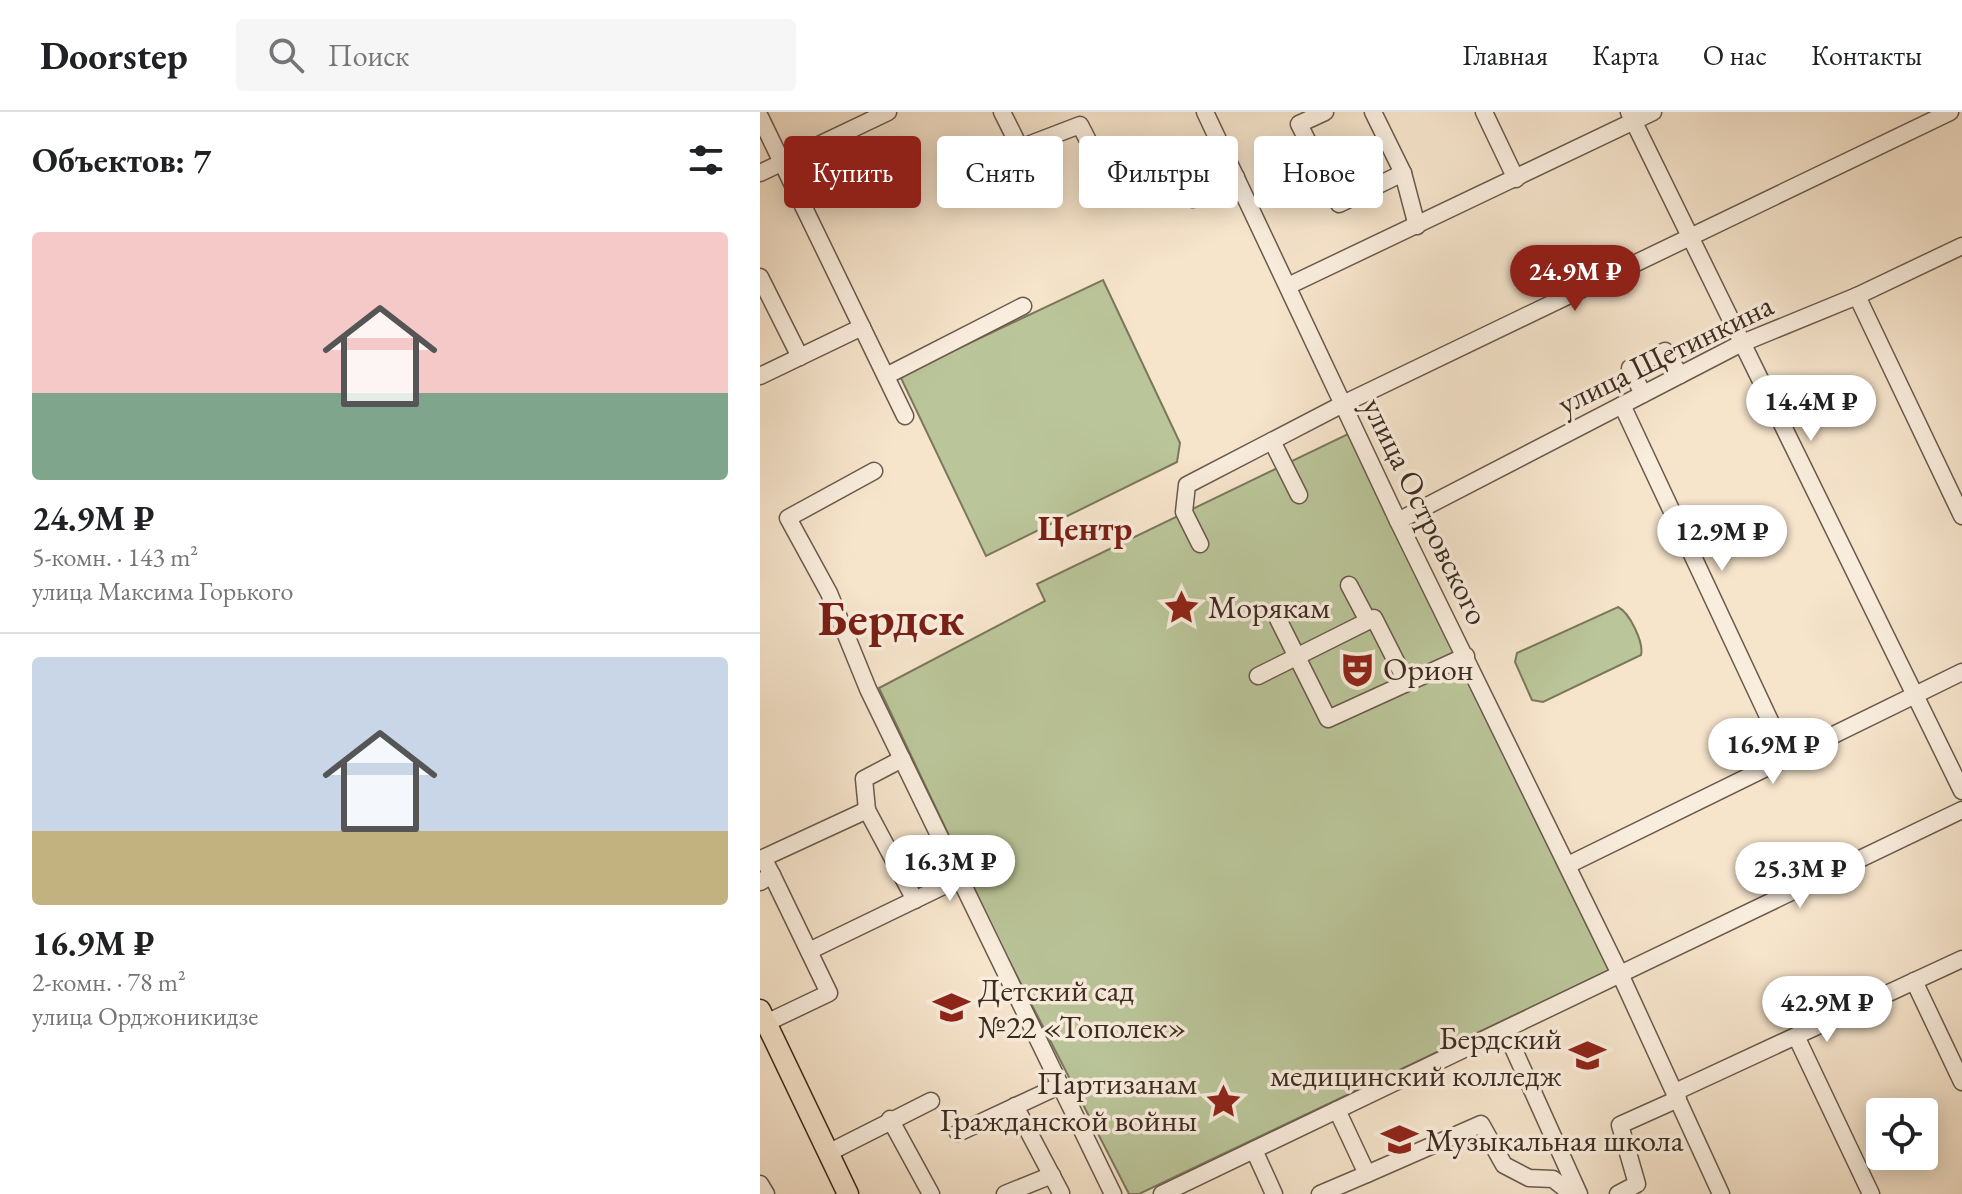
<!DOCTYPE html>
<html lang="ru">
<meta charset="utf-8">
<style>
body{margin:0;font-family:"EB Garamond",serif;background:#f6f6f6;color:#202124;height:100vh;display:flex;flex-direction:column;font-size:30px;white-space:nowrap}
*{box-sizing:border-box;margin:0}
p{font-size:26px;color:#757577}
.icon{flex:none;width:44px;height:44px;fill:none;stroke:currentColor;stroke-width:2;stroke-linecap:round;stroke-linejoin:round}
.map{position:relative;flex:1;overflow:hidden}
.side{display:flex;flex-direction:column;background:#fff;width:760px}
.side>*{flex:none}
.guide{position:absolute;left:24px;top:24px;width:760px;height:72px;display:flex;gap:16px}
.controls{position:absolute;left:1106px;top:986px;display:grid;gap:16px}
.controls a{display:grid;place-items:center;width:72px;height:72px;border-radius:8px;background:#fff;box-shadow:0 4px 20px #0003;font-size:40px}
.price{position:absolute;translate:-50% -68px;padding:0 18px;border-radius:28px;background:#fff;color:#222;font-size:26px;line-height:52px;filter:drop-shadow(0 2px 4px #0008)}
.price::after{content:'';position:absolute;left:50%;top:48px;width:24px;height:18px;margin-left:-12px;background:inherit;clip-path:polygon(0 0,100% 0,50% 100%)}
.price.active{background:#8f2418;color:#fff}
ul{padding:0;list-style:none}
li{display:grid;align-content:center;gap:16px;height:424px;padding:0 32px}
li+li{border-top:2px solid #e0e0e0}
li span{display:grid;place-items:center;height:248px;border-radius:8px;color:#555}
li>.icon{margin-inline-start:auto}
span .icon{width:144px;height:144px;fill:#fffc;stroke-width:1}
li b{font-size:34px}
h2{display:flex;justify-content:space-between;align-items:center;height:96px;padding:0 32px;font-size:34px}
.pill{padding:0 28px;border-radius:8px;background:#fff;box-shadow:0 4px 20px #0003;font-size:28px;line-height:72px}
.pill.active{background:#8f2418;color:#fff}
header{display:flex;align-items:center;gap:48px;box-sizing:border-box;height:112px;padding:0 40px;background:#fff;border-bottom:2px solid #e0e0e0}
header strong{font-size:38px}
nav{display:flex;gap:44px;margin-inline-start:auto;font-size:28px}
.search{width:560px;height:72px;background:#f6f6f6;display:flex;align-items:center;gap:20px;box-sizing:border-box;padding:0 28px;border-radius:8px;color:#757577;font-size:30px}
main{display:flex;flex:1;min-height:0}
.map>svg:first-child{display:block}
.green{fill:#bac599;stroke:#7b785d;stroke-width:2}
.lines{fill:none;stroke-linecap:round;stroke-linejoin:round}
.minor-casing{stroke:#6a5a4c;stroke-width:19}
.major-casing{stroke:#3c2c21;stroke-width:23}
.minor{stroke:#f9eddd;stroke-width:16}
.major{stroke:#f6e4cb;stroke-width:20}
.labels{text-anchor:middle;stroke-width:7;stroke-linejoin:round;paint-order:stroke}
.street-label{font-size:32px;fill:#3c2c21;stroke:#f9eddd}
.poi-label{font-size:32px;fill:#3c2c21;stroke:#f9eddd;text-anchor:start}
.neighbourhood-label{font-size:34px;font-weight:bold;fill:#7a1f14;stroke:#f9eddd}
.town-label{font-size:48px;font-weight:bold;fill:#7a1f14;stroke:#f9eddd}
</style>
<header>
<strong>Doorstep</strong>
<div class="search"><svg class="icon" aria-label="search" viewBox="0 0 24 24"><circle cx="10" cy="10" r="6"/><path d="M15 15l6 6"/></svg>Поиск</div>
<nav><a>Главная</a><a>Карта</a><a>О нас</a><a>Контакты</a></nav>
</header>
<main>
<section class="side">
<h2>Объектов: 7<svg class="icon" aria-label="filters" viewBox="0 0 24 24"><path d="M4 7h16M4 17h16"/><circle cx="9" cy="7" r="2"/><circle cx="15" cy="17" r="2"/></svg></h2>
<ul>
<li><span style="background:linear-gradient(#f6c9c9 65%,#7fa58c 0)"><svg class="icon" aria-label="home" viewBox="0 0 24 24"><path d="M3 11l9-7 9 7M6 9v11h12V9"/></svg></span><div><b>24.9M ₽</b><p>5-комн. · 143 m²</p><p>улица Максима Горького</p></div></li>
<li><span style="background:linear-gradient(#c9d6e8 70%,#c2b280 0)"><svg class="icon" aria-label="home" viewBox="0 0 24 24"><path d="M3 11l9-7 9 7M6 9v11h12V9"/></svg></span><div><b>16.9M ₽</b><p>2-комн. · 78 m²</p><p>улица Орджоникидзе</p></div></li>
</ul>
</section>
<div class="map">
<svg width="1202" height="1082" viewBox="0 0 1202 1082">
<rect width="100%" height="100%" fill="#f6e4cb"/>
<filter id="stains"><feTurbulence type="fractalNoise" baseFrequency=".0025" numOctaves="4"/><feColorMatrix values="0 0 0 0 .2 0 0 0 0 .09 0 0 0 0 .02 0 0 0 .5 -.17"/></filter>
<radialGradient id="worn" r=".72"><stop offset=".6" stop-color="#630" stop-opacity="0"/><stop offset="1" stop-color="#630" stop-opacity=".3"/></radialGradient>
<g class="green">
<path d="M343 168 420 331 417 350 226 444 140 264Z"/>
<path d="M588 322 849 858 379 1082H369L240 831 119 576 285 489 277 472Z"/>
<path d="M858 495C870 501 884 531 881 543L783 590 772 588 755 550 757 541Z"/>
</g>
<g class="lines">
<defs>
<g id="minor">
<path d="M242 0 260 36 320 13 339 50 374 49 433 87 476 65"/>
<path d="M445 0 638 409 860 862 961 1082"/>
<path d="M565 0 539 12 579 92 643 61"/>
<path d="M613 0 643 61 657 114"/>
<path d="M724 0 756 67"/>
<path d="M869 0 1202 679"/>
<path d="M0 5 145 304"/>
<path d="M0 61 128 0"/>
<path d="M0 165 40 245"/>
<path d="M528 174 893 0"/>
<path d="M1097 184 1202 404"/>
<path d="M0 264 102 215"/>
<path d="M126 264 263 194"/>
<path d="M883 282 870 256 905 239 920 263"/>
<path d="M862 293 1027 645"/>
<path d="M512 329 539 383"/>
<path d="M114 359 28 406 69 481 108 577 353 1082"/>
<path d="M638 409 980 232 1097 184 1202 134"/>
<path d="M440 432 424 400 427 373 583 292 1190 0"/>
<path d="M589 473 608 509"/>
<path d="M518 507 568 607 706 544"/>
<path d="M498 564 614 506 647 571"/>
<path d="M107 698 104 667 142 647"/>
<path d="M808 753 1202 560"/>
<path d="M12 763 3 746 107 698 155 788"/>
<path d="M0 770 12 763 69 881 6 911"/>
<path d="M49 839 200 766"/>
<path d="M1154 869 1202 970"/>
<path d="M745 918 819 1082"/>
<path d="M1036 924 1111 1082"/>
<path d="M915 980 1202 847"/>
<path d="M255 994 301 1081"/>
<path d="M130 1007 171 1082"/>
<path d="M198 1021 301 973"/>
<path d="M494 1038 514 1082"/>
<path d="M68 1041 171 989"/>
<path d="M607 1062 721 1012 744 1053 769 1066 793 1067 812 1082"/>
<path d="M0 1072 6 1082"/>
<path d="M245 1082 292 1063"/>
<path d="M402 1082 1202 698"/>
<path d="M560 1082 607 1062 577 998"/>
<path d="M858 1082 877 1072 860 1013 918 987"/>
</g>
<path id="major" d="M0 898 88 1082"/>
</defs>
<use href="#minor" class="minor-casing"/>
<use href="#major" class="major-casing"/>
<use href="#minor" class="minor"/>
<use href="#major" class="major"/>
</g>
<defs>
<symbol id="sight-bare" viewBox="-9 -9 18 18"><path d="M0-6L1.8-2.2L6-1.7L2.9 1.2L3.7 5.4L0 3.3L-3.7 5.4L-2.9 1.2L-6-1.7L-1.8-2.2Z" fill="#8f2418" stroke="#f9eddd" stroke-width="2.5" paint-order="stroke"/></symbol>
<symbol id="theatre-bare" viewBox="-9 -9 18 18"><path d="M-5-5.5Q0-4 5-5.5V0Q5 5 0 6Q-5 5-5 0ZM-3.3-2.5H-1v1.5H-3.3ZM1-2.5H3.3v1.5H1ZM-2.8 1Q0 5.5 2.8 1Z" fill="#8f2418" stroke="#f9eddd" stroke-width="2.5" paint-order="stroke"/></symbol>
<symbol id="school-bare" viewBox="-9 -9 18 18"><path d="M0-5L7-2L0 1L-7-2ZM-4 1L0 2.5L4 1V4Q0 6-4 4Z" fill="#8f2418" stroke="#f9eddd" stroke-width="2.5" paint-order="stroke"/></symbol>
<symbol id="university-bare" viewBox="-9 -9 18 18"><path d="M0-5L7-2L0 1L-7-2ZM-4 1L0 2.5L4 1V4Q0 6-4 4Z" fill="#8f2418" stroke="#f9eddd" stroke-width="2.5" paint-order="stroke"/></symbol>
</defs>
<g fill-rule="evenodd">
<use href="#sight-bare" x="396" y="470" width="51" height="51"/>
<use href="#theatre-bare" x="572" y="532" width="51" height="51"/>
<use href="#school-bare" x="166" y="870" width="51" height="51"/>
<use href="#university-bare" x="802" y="918" width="51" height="51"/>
<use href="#sight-bare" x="438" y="964" width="51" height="51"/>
<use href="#school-bare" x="614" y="1002" width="51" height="51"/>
</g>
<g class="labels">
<g class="street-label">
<text transform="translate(905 242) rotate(-26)" y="11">улица Щетинкина</text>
<text transform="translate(666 399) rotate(64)" y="11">улица Островского</text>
</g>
<g class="poi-label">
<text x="448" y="506">Морякам</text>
<text x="623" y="568">Орион</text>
<text x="218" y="889">Детский сад<tspan x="218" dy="37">№22 «Тополек»</tspan></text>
<text x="802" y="937" text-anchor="end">Бердский<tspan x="802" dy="37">медицинский колледж</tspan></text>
<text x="437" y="982" text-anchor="end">Партизанам<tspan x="437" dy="37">Гражданской войны</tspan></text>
<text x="665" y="1039">Музыкальная школа</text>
</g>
<g class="neighbourhood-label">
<text x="325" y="428">Центр</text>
</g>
<g class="town-label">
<text x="131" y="523">Бердск</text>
</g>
</g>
<rect width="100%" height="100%" filter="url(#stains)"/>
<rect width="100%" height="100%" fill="url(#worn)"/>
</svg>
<div class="controls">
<a><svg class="icon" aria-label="locate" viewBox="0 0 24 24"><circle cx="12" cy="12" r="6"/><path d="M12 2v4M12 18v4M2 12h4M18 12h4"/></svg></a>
</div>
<b class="price active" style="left:815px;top:201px">24.9M ₽</b>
<b class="price" style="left:1051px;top:331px">14.4M ₽</b>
<b class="price" style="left:962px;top:461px">12.9M ₽</b>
<b class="price" style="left:1013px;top:674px">16.9M ₽</b>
<b class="price" style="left:190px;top:791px">16.3M ₽</b>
<b class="price" style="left:1040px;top:798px">25.3M ₽</b>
<b class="price" style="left:1067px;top:932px">42.9M ₽</b>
<div class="guide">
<a class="pill active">Купить</a>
<a class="pill">Снять</a>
<a class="pill">Фильтры</a>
<a class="pill">Новое</a>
</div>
</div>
</main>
